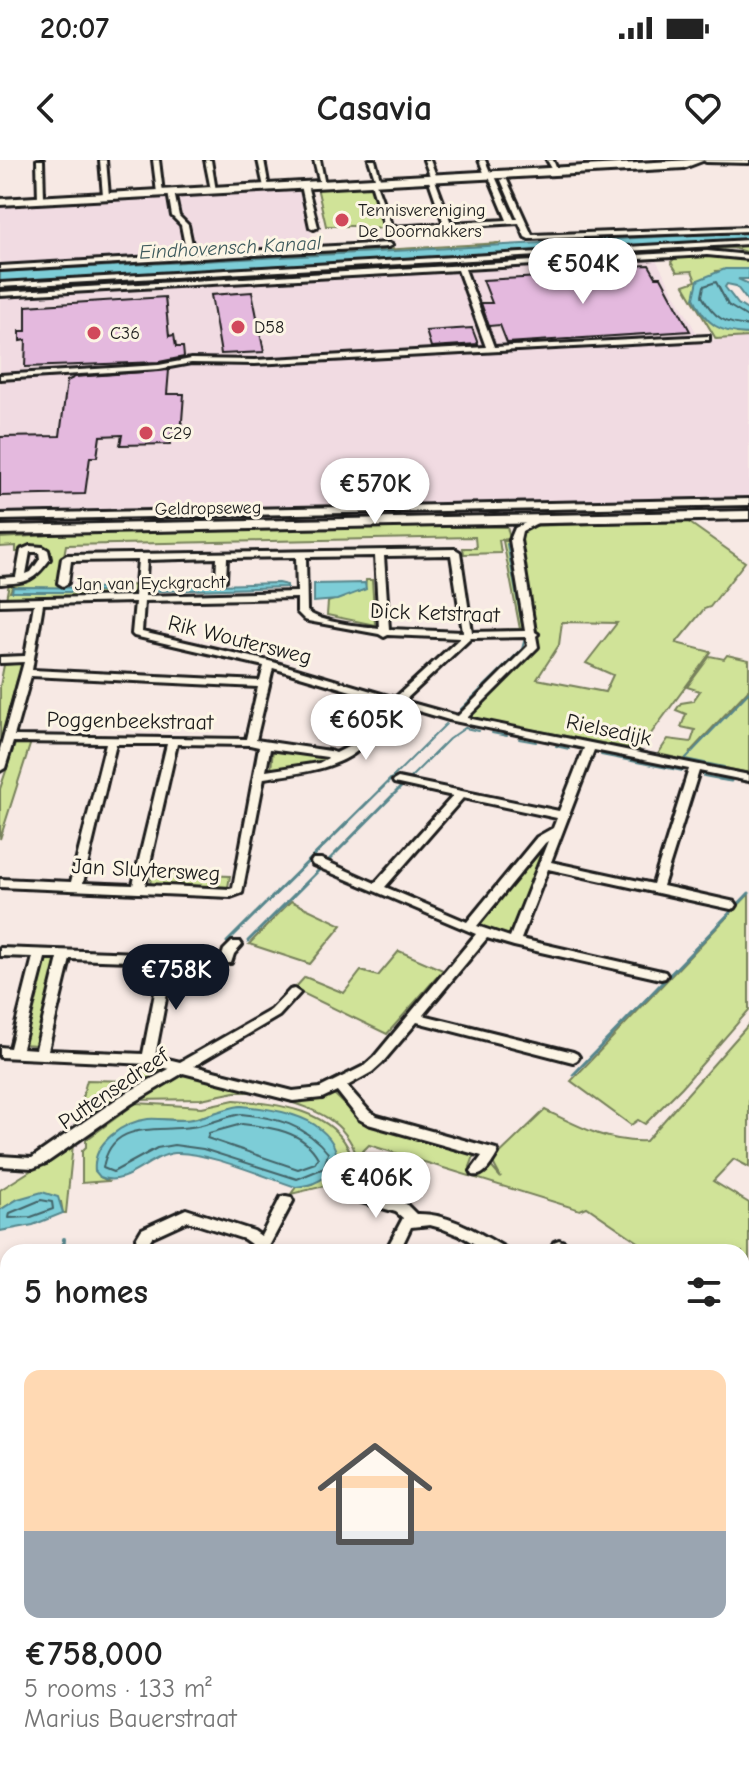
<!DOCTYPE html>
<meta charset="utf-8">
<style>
body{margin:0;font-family:"Comic Neue",sans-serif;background:#f2f2f2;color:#222;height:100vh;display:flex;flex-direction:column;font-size:30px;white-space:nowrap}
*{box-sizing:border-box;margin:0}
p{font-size:26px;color:#767676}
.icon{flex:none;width:44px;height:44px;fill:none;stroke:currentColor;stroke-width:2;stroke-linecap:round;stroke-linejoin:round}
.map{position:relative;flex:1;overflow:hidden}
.drawer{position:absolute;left:0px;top:1084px;width:750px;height:536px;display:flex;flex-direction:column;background:#fff;border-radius:24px 24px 0 0;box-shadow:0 4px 12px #0003}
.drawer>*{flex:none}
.price{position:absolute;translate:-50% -68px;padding:0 18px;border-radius:28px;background:#fff;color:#222;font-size:26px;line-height:52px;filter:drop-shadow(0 2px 4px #0008)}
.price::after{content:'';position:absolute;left:50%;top:48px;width:24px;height:18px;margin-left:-12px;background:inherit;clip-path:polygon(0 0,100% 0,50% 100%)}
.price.active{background:#111827;color:#fff}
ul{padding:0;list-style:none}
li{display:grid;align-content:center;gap:16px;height:424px;padding:0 24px}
li span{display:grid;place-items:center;height:248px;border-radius:16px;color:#555}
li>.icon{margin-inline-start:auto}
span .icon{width:144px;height:144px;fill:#fffc;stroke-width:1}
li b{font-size:34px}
h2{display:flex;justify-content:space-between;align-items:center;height:96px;padding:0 24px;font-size:34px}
.status{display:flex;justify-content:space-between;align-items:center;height:56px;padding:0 40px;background:#fff;direction:ltr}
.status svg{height:22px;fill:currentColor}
header{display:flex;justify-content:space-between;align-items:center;height:104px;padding:0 24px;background:#fff;font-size:36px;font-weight:800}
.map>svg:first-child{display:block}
.built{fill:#f1dbe2}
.green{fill:#d0e398;stroke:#76805a;stroke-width:2;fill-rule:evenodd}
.water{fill:#7dcdd7;stroke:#56868c;stroke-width:2}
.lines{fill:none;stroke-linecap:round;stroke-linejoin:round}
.shore{stroke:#436367;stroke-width:2}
.stream-far2{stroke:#56868c;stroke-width:2}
.stream-far1{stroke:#56868c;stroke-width:3}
.stream{stroke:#56868c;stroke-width:4}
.building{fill:#e4b9de;stroke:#1c1c1c;stroke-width:2}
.minor-casing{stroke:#1c1c1c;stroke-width:6}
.tertiary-casing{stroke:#1c1c1c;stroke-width:6}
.secondary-casing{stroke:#1c1c1c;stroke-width:6}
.minor{fill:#fcf5e5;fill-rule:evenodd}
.tertiary{fill:#fcf5e5;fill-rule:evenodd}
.secondary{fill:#fcf5e5;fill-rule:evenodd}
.poi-dot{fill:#d1495b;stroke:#fcf5e5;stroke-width:3}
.labels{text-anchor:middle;stroke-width:6;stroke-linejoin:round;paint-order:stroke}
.far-poi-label{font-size:18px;fill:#1c1c1c;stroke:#fcf5e5;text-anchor:start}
.far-street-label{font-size:18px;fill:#1c1c1c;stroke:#fcf5e5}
.far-water-label{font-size:20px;font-style:italic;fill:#3e5a5d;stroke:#fcf5e5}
.street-label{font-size:22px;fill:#1c1c1c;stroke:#fcf5e5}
</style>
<div class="status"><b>20:07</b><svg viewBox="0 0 49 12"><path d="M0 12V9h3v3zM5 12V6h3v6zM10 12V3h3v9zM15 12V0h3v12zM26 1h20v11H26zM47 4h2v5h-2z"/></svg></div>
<header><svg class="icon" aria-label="back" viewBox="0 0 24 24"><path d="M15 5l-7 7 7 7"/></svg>Casavia<svg class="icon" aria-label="heart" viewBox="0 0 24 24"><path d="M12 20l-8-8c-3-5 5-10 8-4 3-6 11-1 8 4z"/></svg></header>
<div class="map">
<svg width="749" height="1620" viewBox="0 0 749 1620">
<rect width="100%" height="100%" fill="#f7e9e4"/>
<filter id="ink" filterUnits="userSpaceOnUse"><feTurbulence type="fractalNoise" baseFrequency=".0125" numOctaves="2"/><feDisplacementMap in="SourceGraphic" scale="16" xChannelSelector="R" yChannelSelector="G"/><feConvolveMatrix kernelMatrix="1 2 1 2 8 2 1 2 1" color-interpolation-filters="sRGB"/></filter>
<g filter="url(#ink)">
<path class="built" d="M303 27 319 117 655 98 701 181 749 177V352L0 368V44Z"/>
<g class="green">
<path d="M370 24 383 68 356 70 354 66H326L317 27Z"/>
<path d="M501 83 454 90 74 108Z"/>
<path d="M749 83V93L733 88 0 130V126Z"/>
<path d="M713 96 749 99V109L716 111 737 173 749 174V177L716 179 684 125 696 121 692 111 677 112 671 102 675 98Z"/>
<path d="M687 361 745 402 710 447 704 449 676 483 711 492 639 590 472 558 470 554 536 490 539 483 519 373 527 366ZM562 462 617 463 586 503 613 515 605 532 537 519 559 485Z"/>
<path d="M421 366 507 367 510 379 499 380 501 393 464 394 463 388H476L475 377 66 385 58 428 12 427 10 432H122L126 426 135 425 133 436 6 439 9 423C29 423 48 414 51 392L35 386 21 387 20 392H16V386L0 387V378L67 374Z"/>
<path d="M503 381H510L525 472 476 473 474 471 520 469Z"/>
<path d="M366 420H372L375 465 327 455 328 442 365 429Z"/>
<path d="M727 495 749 500V529L689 593 749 532V613L658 594 668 579 691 582 695 570 681 567 686 554 676 550 681 543 693 541 700 531 687 527 710 496 724 499Z"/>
<path d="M22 503 20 519 17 520 0 585V526L4 505Z"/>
<path d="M28 583 30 585 0 679V629L15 584Z"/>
<path d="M273 589 328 597 329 602 271 610Z"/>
<path d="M548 680 513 774 506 776 478 767 477 764 545 681Z"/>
<path d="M152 713 230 716 228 727 150 724Z"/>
<path d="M749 734V850L682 927 645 964 638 960 631 965 571 921Z"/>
<path d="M291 741 342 765 310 804 249 784Z"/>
<path d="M399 791 443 810 387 874 294 829 305 817 344 833 361 811 378 816Z"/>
<path d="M45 800H59L38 885 21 884Z"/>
<path d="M749 864V1007L734 999 713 1021 749 1043V1154L742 1149V1092H653L587 1047 580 1050 369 985 357 997C343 952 302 947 262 933H333L359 958 470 991 474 996 470 1007 482 1011 489 1004 501 1018 492 1001 545 950C578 966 608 983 646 981Z"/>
<path d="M139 908 161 911 112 941 80 967 75 963 87 920 135 921Z"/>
<path d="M185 909 253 929 257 932H235L201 939 137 940Z"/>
<path d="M234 940C277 944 333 949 351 994L342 1022 291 1034 296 1027 312 1024 331 1012 310 963 241 946 189 960 150 959 100 1017 108 1021 82 1023V991L86 987V980L136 943 202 947Z"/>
<path d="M73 984 66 1053H63L61 1042 18 1039 0 1050V1030Z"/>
</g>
<g class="water">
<path d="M749 72V80L0 123V112Z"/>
<path d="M725 109H749V119H738L749 124V143L736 126 727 124 725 127 738 144 749 151V174C720 173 706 165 694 138L698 120Z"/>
<path d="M278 423 287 425V427L158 431 155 427Z"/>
<path d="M365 423 366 429 337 440 314 442V424Z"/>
<path d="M13 427 126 428 122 432H12Z"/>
<path d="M241 946C265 948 302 953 320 969 353 996 332 1024 296 1027 265 1017 205 991 175 993 149 995 126 1029 100 1017L95 1011C92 983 123 962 148 959 163 958 178 962 193 959 209 956 224 948 241 946Z"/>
<path d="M42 1032 58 1037 63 1053 33 1065 0 1071V1050L18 1039Z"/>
</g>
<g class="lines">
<g class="shore">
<path d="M749 158 728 145 716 122 704 126 702 136C714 158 725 164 749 166"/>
<path d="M241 954C275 957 306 965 328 993L324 1008 297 1019 203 989 174 985 157 988 113 1012 103 1008C111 960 154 972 191 967 208 965 224 957 241 954Z"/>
<path d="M242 964C270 967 304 971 318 998L315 1003 298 1009 207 978 209 973Z"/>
<path d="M41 1040 52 1042 53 1049 31 1057 9 1058 10 1053Z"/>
</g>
<g class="stream-far2">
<path d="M478 471 523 470 507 384"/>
<path d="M460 550 522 489 525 478"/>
<path d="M492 573 507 576"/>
<path d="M519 579 536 582"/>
<path d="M556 586 569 589"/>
<path d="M601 595 683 611"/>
<path d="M724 607 685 599 749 532"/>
<path d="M704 616 730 621"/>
<path d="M409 619 449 579 465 568 479 571"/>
<path d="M389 621 446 564"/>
</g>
<g class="stream-far1">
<path d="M719 619 731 621"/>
<path d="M328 701 403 625"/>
<path d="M248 781 320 709"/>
<path d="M227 782 391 619"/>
<path d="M573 915 749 733"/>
</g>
<g class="stream">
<path d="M63 1092 64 1079"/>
<path d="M742 1590 749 1602"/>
</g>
</g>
<g class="building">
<path d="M649 105 656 117H661L690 171 507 183 500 165 489 166 481 143H492L483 120 596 114 593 108Z"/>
<path d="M252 132 264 192 221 194 211 135Z"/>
<path d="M165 137 169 176 174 175 176 187H183L184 197 159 202 25 207 26 180 20 181V171H26V146Z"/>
<path d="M472 168 478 184 431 187 426 171Z"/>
<path d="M169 210 167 234H184L181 274H171L170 284 120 285 122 275 100 276 97 297H90L85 334 0 336V277L60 276 67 221 75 217Z"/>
</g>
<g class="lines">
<defs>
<g id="minor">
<path d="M37 0H43L44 39 41 41 38 39Z"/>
<path d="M100 0H106L109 36 106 38 103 36Z"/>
<path d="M153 0H159L163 33 160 35 157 33Z"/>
<path d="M205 0H211L216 31 211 30Z"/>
<path d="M258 0H264L269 28 264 27Z"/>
<path d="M314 0H320L325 25 320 24Z"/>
<path d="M369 0H375L381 22 376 21Z"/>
<path d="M424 0H430L437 18 435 20 451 63 507 60 489 17 485 15 479 0H485L490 12 494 14 514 59H518L501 20 504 18 507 20 532 75 749 67V71L529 79 525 77 519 63 386 71 370 20 375 21 392 67 444 64 428 18 430 16Z"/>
<path d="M547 0H553L558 12H554Z"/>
<path d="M703 0H749V3L706 2Z"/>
<path d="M304 23 307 25 318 67 314 69 310 67 301 25Z"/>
<path d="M171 30 174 32 179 56 188 65 194 94 388 83 392 85 388 87 0 110V106L187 95 181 65 172 56 168 32Z"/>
<path d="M749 80V84L0 127V123Z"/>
<path d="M707 91 749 95V99L707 95 465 109 494 187 709 176V180H706L255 204 191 203 159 209 0 219V215L159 205 191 199 255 200 486 187 458 110 0 136V132Z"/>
<path d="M749 339V345L0 360V354Z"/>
<path d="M534 359 539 362 522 371 520 380 535 472 538 474 536 476 538 487 467 558 749 615V621L699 611 663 726 735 742 737 745 735 748 731 749 548 709 521 779 661 811 665 812 667 815 665 818 661 819 514 786 487 778 423 855 573 892 577 894 579 897 577 900 573 902 417 862 382 903 372 912 347 926 369 951 377 956 496 989 498 993C492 1002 485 1018 473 1015L471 1011 482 996 368 964 359 959 337 931 322 938 293 941 183 913 131 944 46 1003 33 1008 0 1006V996L32 998 36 995 121 936 169 909 148 904 0 897V887L10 888 33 797 0 796V788L222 796 224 790 232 782H240L242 785 234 794 231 803 173 802 155 896 180 902 271 850 290 830 294 829 300 833 279 856 194 906 293 931 320 928 364 906 374 897 476 774 313 705 311 702 313 699H321L375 723 453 636 394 623 393 621 398 618 559 651 584 588 449 560 273 508 256 580 330 591 336 593 356 583 361 574H369L370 576C352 609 298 613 264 618L242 733 231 737 0 727V719L71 722 106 583 13 582 5 608 0 611V589L24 502 0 503V497L25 496 34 444 0 445V439L135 436 138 400 71 401 68 423 63 426 58 423 62 398 67 395 455 389 460 392 472 472 525 471 510 380 515 368ZM451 395 463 472 389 469 384 396ZM375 396 379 468C361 466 320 463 307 451L306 397ZM296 397 297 432 145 436 147 400 217 398 216 420 221 423 226 420 227 398ZM297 438V452L305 460 308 461 379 474 384 477 388 475 460 478 395 538 273 502 142 472 144 441ZM135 442 132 474 134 476 264 506 260 521 32 510 43 444ZM526 477 528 486 458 556 404 541 471 478ZM31 516 258 527 246 579 14 576ZM116 584H167L133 725 83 723ZM177 584 250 585 259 587 233 728 230 729 145 725ZM270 589 327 597 328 598 319 603 266 611ZM594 590 689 609 653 724 551 702ZM463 638 557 658 553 668 537 677 467 762 385 727ZM548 681 510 777 477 766 545 683ZM45 798H58L36 889 22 888ZM70 799 161 802 143 894 48 890Z"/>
<path d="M30 386 43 387 48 390 50 399C33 422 28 422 0 424V418L16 417 21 390ZM30 392H39L40 399 31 412 26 414Z"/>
<path d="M353 1029 406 1044 416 1054C449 1053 478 1072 505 1088L507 1092H488L463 1077 441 1068 430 1065 411 1067 399 1092H385L403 1058 396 1052 348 1038 346 1034 348 1030Z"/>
<path d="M286 1036 291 1037 293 1041 266 1092H256L255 1087 244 1079 187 1061 152 1077 150 1080V1092H136V1079L142 1069 186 1049 254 1071 261 1076 281 1037Z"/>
<path d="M559 1080 564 1082 570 1092H555L552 1086 554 1082Z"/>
<path d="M8 1131V1152L0 1153V1141L3 1133Z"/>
<path d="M742 1212 749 1215V1229L742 1226Z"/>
<rect x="0" y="1333" width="8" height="14"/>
<path d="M742 1347 749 1351V1370L742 1366Z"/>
<path d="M749 1418V1436L742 1439V1421Z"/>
<path d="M8 1452V1470L0 1474V1456Z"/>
<path d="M77 1612H97L92 1620H72Z"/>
<path d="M274 1612H297L302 1620H279Z"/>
<path d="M422 1612H442L438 1620H418Z"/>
<path d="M530 1612H554L559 1620H535Z"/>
</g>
<g id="tertiary">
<path d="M691 0H705L684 8 0 45V39Z"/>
<rect x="0" y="1196" width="8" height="18"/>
<path d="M742 1603 749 1612V1620H728L724 1612H742Z"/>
</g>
<path id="secondary" d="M749 351V359L0 374V366Z"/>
</defs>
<use href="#minor" class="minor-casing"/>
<use href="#tertiary" class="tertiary-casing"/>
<use href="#secondary" class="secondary-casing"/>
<use href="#minor" class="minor"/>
<use href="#tertiary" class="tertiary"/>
<use href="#secondary" class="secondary"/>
</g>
</g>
<g class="poi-dot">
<circle cx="342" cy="60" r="8"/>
<circle cx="238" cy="167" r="8"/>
<circle cx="94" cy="173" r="8"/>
<circle cx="146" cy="273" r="8"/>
</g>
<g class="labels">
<g class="far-poi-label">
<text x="358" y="56">Tennisvereniging<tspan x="358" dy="21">De Doornakkers</tspan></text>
<text x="254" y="173">D58</text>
<text x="110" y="179">C36</text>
<text x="162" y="279">C29</text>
</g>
<g class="far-street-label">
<text transform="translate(208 348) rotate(-1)" y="6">Geldropseweg</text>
<text transform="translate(150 423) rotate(-1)" y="6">Jan van Eyckgracht</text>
</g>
<g class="far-water-label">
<text transform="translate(230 87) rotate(-3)" y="7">Eindhovensch Kanaal</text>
</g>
<g class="street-label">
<text transform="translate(435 452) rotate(2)" y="8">Dick Ketstraat</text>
<text transform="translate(240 479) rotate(14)" y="8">Rik Woutersweg</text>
<text transform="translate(130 560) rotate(1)" y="8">Poggenbeekstraat</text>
<text transform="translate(609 569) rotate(12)" y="8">Rielsedijk</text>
<text transform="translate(146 709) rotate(3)" y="8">Jan Sluytersweg</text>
<text transform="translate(113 928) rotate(-34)" y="8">Puttensedreef</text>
</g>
</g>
</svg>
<b class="price" style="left:583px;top:146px">€504K</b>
<b class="price" style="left:375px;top:366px">€570K</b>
<b class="price" style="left:366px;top:602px">€605K</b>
<b class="price active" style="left:176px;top:852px">€758K</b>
<b class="price" style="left:376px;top:1060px">€406K</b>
<section class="drawer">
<h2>5 homes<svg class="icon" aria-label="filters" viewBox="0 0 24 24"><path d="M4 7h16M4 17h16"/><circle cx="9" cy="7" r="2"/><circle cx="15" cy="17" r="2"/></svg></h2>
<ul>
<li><span style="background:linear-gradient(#ffd9b3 65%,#9aa5b1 0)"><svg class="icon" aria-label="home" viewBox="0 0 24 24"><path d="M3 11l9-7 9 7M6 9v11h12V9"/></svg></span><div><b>€758,000</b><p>5 rooms · 133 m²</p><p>Marius Bauerstraat</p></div></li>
</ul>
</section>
</div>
